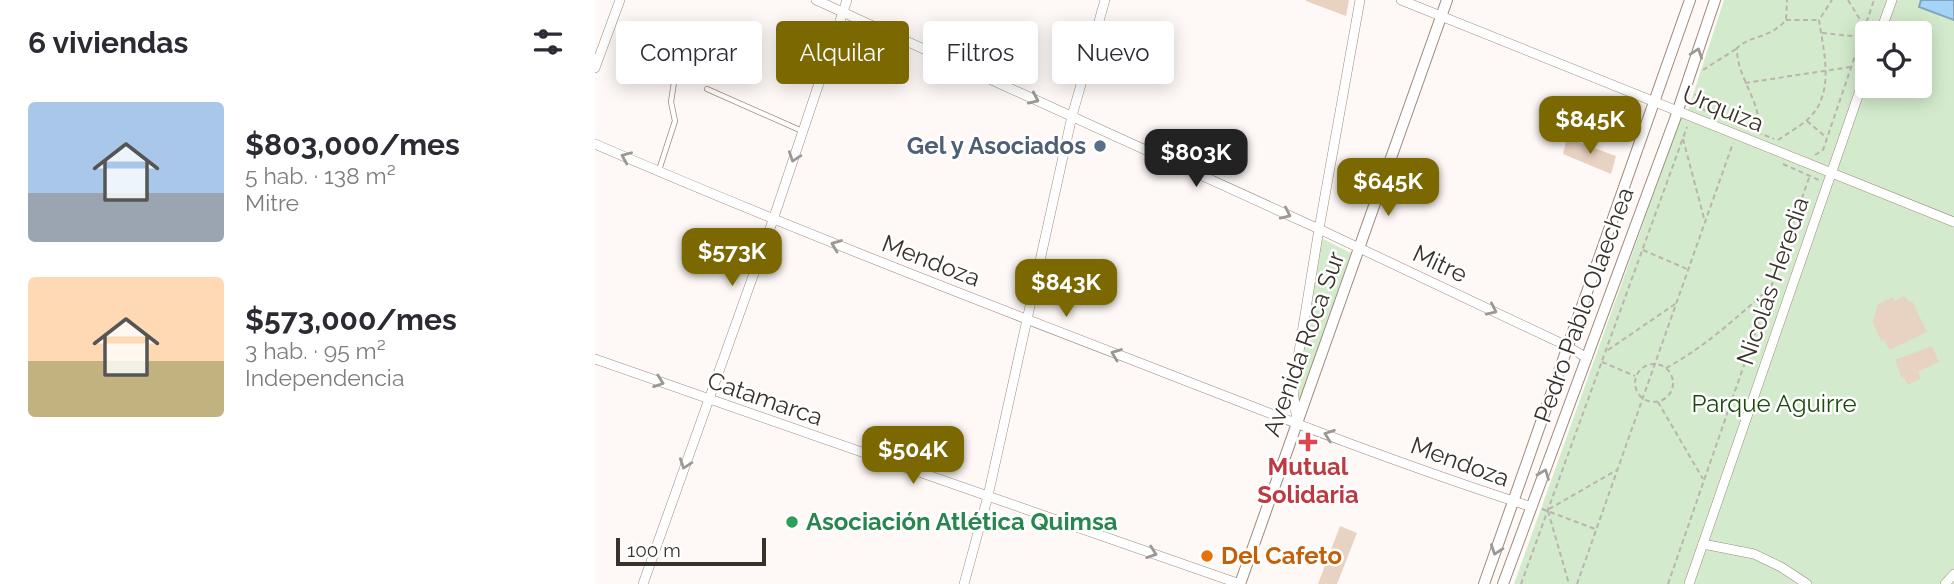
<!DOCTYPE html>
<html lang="es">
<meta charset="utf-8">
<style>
body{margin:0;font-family:Raleway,sans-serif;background:#f7f7f7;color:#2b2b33;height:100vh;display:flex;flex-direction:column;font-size:26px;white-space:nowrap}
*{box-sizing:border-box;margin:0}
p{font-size:23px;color:#7c7c81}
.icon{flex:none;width:38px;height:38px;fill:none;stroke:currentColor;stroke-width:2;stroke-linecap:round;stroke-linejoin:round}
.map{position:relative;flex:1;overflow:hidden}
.drawer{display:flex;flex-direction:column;background:#fff;width:595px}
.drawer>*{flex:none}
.guide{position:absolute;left:21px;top:21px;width:665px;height:63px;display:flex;gap:14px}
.controls{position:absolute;left:1260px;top:21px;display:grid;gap:14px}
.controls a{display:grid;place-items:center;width:77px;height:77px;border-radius:7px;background:#fff;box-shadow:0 4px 18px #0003;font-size:35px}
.scale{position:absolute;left:21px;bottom:18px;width:150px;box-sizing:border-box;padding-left:7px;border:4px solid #39312a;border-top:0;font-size:19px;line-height:24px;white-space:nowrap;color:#39312a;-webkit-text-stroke:5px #fff;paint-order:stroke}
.price{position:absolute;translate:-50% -60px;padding:0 16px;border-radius:14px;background:#7b6800;color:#fff;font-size:23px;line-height:46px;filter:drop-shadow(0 2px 4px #0008)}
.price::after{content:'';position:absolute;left:50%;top:42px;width:21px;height:16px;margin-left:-10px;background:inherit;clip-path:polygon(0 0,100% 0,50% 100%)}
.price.selected{background:#222;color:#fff}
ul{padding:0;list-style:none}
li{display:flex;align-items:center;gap:21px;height:175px;padding:0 28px}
li span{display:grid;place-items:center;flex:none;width:196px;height:140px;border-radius:7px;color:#555}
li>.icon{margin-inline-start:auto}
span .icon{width:84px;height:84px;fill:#fffc;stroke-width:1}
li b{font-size:30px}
h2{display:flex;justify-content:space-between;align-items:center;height:84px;padding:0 28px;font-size:30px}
.tag{padding:0 24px;border-radius:7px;background:#fff;box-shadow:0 4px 18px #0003;font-size:24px;line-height:63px}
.tag.selected{background:#7b6800;color:#fff}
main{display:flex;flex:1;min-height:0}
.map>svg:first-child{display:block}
.green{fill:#d3ebcc;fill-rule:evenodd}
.water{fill:#a4d4f9;stroke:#84a3bb;stroke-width:2}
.building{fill:#e8d2c2}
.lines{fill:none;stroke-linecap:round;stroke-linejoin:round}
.service-casing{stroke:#9e8a7b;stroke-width:6}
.minor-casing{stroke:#9e8a7b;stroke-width:10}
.tertiary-casing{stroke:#9e8a7b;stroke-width:12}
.path{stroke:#bab4af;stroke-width:2;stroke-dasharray:5 3.5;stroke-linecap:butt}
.service{stroke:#fff;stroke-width:4.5}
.minor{stroke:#fff;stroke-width:9}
.tertiary{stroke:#fff;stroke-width:10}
.oneway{stroke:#9c9894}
.service-dot{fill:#5c6f8a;stroke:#fff;stroke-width:2.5}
.health-dot{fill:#e0444e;stroke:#fff;stroke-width:2.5}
.leisure-dot{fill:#2e9e5b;stroke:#fff;stroke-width:2.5}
.food-dot{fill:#e8710a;stroke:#fff;stroke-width:2.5}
.labels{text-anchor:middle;stroke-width:5;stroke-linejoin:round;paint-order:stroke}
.street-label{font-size:24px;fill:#39312a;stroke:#fff}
.service-label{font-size:24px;font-weight:bold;fill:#4e5e75;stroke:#fff;text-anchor:end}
.park-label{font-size:24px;fill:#1c490c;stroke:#fff}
.health-label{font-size:24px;font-weight:bold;fill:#be3a42;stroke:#fff}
.leisure-label{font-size:24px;font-weight:bold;fill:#27864d;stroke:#fff;text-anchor:start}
.food-label{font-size:24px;font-weight:bold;fill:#c56008;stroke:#fff;text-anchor:start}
</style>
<main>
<section class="drawer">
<h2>6 viviendas<svg class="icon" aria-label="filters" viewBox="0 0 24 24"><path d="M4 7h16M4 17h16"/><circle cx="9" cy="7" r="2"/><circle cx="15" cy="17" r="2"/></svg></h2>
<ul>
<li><span style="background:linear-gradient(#a9c7e8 65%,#9aa5b1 0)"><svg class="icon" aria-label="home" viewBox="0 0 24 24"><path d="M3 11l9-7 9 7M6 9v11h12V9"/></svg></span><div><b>$803,000/mes</b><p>5 hab. · 138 m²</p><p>Mitre</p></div></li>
<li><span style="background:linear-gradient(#ffd9b3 60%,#c2b280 0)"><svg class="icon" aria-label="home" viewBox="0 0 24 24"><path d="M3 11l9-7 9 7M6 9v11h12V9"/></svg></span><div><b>$573,000/mes</b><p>3 hab. · 95 m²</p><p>Independencia</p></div></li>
</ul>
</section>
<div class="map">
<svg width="1359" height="584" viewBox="0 0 1359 584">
<rect width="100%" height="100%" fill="#fef9f6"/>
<g class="green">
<path d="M1129 0H1359V584H919L1086 118 1090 119ZM1272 33H1325V86H1272Z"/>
<path d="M726 238 756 253 704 401V378Z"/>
</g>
<path class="water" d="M1326 0H1359V20L1324 7Z"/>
<g class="building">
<path d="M711 0H754L751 16 711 1Z"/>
<path d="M972 138 1021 156 1016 174 968 154Z"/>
<path d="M1309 296 1314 302 1317 301 1332 332 1295 350 1288 339 1286 341 1277 320 1279 319 1283 304 1298 297 1299 301Z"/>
<path d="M1337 346 1344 362 1323 372 1326 378 1313 385 1309 377 1307 379 1300 360Z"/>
<path d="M745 526 762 533 742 584H723Z"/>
</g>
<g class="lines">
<defs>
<g id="service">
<path d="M112 89 207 131"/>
<path d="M64 170 80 121 76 102 79 82"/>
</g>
<g id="minor">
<path d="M221 0 724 229 972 346 992 358"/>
<path d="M806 0 1359 222"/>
<path d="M1285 33 1297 0"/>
<path d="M0 68 25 0"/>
<path d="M0 144C178 221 358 291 540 361 671 412 803 464 937 507"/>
<path d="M0 359 645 584"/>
<path d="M702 423 698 388 724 229 765 0"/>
<path d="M1108 544 1159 554 1186 567 1212 584"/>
<path d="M48 584 178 220 252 0"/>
<path d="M369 584 393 496 477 116 510 0"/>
<path d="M1094 584 1272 70"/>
<path d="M1350 584 1359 574"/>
</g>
<g id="tertiary">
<path d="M645 584 852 0"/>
<path d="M889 584 1095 0"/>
<path d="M908 584 1080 119 1120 0"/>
</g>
</defs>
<use href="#service" class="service-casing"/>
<use href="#minor" class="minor-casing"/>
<use href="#tertiary" class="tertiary-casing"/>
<g class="path">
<path d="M1253 0 1269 26"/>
<path d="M1191 20H1223"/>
<path d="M1227 33 1266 37"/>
<path d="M1108 70 1141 49"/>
<path d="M1150 83 1255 67"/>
<path d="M1100 94 1105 108 1179 139"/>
<path d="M1212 121 1232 138"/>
<path d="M1163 131C1168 103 1141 77 1142 48 1157 34 1173 40 1191 20L1192 0"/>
<path d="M1088 139 1110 222"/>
<path d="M1183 140C1192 134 1202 128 1211 121 1241 95 1229 54 1224 20L1237 0"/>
<path d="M1220 155 1228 150 1279 0"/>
<path d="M1188 164 1224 180"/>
<path d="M1048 250 1092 269"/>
<path d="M1013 350 1080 304"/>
<path d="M1007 362 1040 376"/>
<circle cx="1059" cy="383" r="19"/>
<path d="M1071 368C1110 347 1141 318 1175 288"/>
<path d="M1063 402 1108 479"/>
<path d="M947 509 1000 529"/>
<path d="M954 509 1022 470"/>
<path d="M953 511 974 584"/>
<path d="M926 584 1092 127"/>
<path d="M982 584 1138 143"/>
<path d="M1073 584 1215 175"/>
</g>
<use href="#service" class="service"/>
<use href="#minor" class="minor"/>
<use href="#tertiary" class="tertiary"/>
</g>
<defs><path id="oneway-chevron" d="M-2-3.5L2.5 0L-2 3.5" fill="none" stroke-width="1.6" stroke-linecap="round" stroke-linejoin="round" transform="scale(1.75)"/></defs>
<g class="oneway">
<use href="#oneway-chevron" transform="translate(1102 53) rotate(-71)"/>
<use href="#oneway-chevron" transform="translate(439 99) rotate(24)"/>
<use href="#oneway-chevron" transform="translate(31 157) rotate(-157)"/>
<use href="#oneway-chevron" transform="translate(199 157) rotate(109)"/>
<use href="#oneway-chevron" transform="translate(691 214) rotate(25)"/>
<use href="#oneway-chevron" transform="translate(241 245) rotate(-159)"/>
<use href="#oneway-chevron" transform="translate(897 310) rotate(25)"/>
<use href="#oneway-chevron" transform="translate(521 354) rotate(-159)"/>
<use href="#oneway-chevron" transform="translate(64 382) rotate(20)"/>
<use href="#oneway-chevron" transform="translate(734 435) rotate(-160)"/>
<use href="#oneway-chevron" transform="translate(90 464) rotate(109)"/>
<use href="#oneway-chevron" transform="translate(949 474) rotate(-69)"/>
<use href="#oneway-chevron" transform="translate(901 550) rotate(109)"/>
<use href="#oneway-chevron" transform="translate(557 553) rotate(19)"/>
</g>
<circle class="service-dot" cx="505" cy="146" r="7"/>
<path class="health-dot" d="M709.5 431.5h7v7h7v7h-7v7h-7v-7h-7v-7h7z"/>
<circle class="leisure-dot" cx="197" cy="522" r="7"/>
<circle class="food-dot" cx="612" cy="556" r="7"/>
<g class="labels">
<g class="street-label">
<text transform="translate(1128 109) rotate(22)" y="8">Urquiza</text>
<text transform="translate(336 261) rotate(21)" y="8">Mendoza</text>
<text transform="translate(845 264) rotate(25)" y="8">Mitre</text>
<text transform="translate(1178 281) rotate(-71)" y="8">Nicolás Heredia</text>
<text transform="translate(989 305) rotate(-70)" y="8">Pedro Pablo Olaechea</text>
<text transform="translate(709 344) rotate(-70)" y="8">Avenida Roca Sur</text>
<text transform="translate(170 399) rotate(19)" y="8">Catamarca</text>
<text transform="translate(865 462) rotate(20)" y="8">Mendoza</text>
</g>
<g class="service-label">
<text x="491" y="154">Gel y Asociados</text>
</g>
<g class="park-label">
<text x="1179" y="412">Parque Aguirre</text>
</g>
<g class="health-label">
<text x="713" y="475">Mutual<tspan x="713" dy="28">Solidaria</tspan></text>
</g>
<g class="leisure-label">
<text x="211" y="530">Asociación Atlética Quimsa</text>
</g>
<g class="food-label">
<text x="626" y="564">Del Cafeto</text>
</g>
</g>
</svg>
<div class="controls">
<a><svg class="icon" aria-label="locate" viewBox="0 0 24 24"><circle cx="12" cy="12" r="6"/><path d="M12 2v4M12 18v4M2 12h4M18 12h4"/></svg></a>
</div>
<div class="scale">100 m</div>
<b class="price" style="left:995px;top:156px">$845K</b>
<b class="price selected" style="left:601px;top:189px">$803K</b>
<b class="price" style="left:793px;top:218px">$645K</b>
<b class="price" style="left:137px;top:288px">$573K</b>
<b class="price" style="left:471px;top:319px">$843K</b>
<b class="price" style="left:318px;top:486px">$504K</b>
<div class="guide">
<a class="tag">Comprar</a>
<a class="tag selected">Alquilar</a>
<a class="tag">Filtros</a>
<a class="tag">Nuevo</a>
</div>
</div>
</main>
